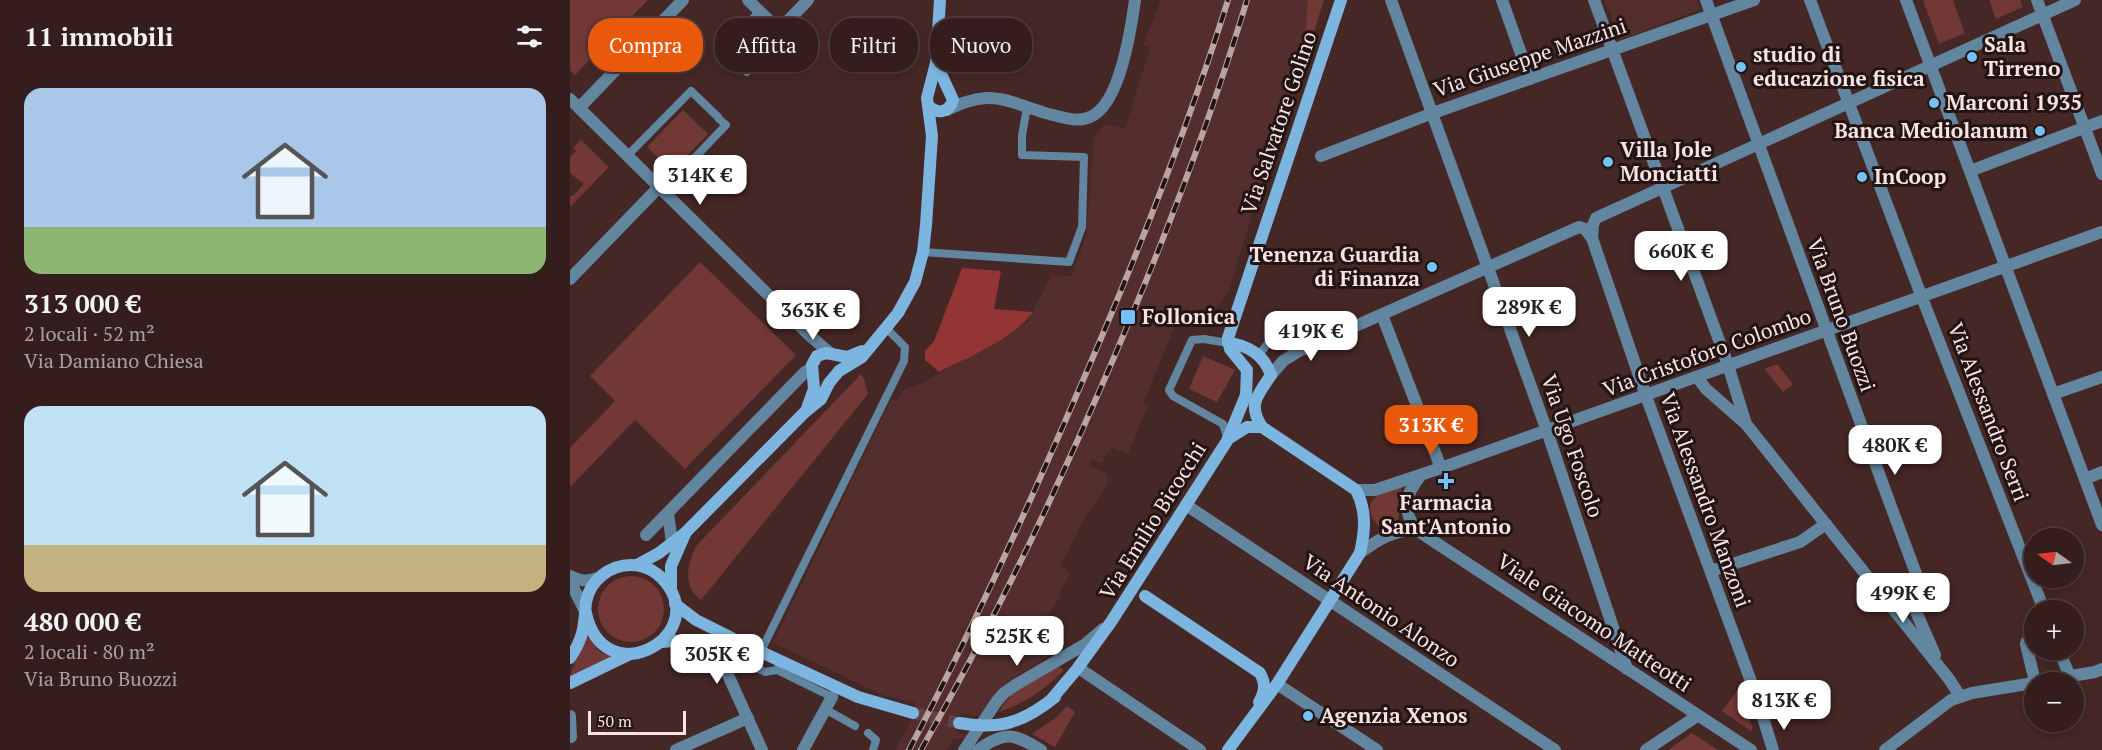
<!DOCTYPE html>
<html lang="it">
<meta charset="utf-8">
<style>
body{margin:0;font-family:"PT Serif",serif;background:#3f2a29;color:#f1f3f6;height:100vh;display:flex;flex-direction:column;font-size:22px;white-space:nowrap}
*{box-sizing:border-box;margin:0}
p{font-size:20px;color:#a9a2a3}
.icon{flex:none;width:33px;height:33px;fill:none;stroke:currentColor;stroke-width:2;stroke-linecap:round;stroke-linejoin:round}
.map{position:relative;flex:1;overflow:hidden}
.drawer{display:flex;flex-direction:column;background:#341d1c;width:570px}
.drawer>*{flex:none}
.banner{position:absolute;left:18px;top:18px;width:570px;height:54px;display:flex;gap:12px}
.needle{width:39px;rotate:284deg}
.tools{position:absolute;left:1454px;top:528px;display:grid;gap:12px}
.tools a{display:grid;place-items:center;width:60px;height:60px;border-radius:50%;background:#341d1c;box-shadow:0 3px 9px #0003,0 0 0 2px #4e3b3b;font-size:30px}
.scale{position:absolute;left:18px;bottom:15px;width:98px;box-sizing:border-box;padding-left:6px;border:3px solid #f8e3e1;border-top:0;font-size:16px;line-height:21px;white-space:nowrap;color:#f8e3e1;-webkit-text-stroke:4px #221413;paint-order:stroke}
.price{position:absolute;translate:-50% -51px;padding:0 14px;border-radius:12px;background:#fff;color:#222;font-size:20px;line-height:39px;filter:drop-shadow(0 2px 3px #0008)}
.price::after{content:'';position:absolute;left:50%;top:36px;width:18px;height:14px;margin-left:-9px;background:inherit;clip-path:polygon(0 0,100% 0,50% 100%)}
.price.active{background:#ea580c;color:#fff}
ul{padding:0;list-style:none}
li{display:grid;align-content:center;gap:12px;height:318px;padding:0 24px}
li span{display:grid;place-items:center;height:186px;border-radius:18px;color:#555}
li>.icon{margin-inline-start:auto}
span .icon{width:108px;height:108px;fill:#fffc;stroke-width:1}
li b{font-size:26px}
h2{display:flex;justify-content:space-between;align-items:center;height:72px;padding:0 24px;font-size:26px}
.tag{padding:0 21px;border-radius:24px;background:#341d1c;box-shadow:0 3px 9px #0003,0 0 0 2px #4e3b3b;font-size:21px;line-height:54px}
.tag.active{background:#ea580c;color:#fff}
main{display:flex;flex:1;min-height:0}
.map>svg:first-child{display:block}
.built{fill:#532e2c}
.green{fill:#713836}
.forest{fill:#933535}
.lines{fill:none;stroke-linecap:round;stroke-linejoin:round}
.secondary-tunnel{stroke:#604341;stroke-width:12;stroke-dasharray:12 6;stroke-linecap:butt}
.lane{stroke:#6285a0;stroke-width:8}
.street{stroke:#6285a0;stroke-width:12}
.secondary{stroke:#7bb5e0;stroke-width:12}
.rail-casing{stroke:#bba3a1;stroke-width:6}
.rail{stroke:#221413;stroke-width:4;stroke-dasharray:11;stroke-linecap:butt}
.poi-dot{fill:#75c0f6;stroke:#221413;stroke-width:2}
.labels{text-anchor:middle;stroke-width:6;stroke-linejoin:round;paint-order:stroke}
.poi-label{font-size:21px;font-weight:bold;fill:#f8e3e1;stroke:#221413;text-anchor:start}
.street-label{font-size:21px;fill:#f8e3e1;stroke:#221413}
</style>
<main>
<section class="drawer">
<h2>11 immobili<svg class="icon" aria-label="filters" viewBox="0 0 24 24"><path d="M4 7h16M4 17h16"/><circle cx="9" cy="7" r="2"/><circle cx="15" cy="17" r="2"/></svg></h2>
<ul>
<li><span style="background:linear-gradient(#a9c7e8 75%,#8fb573 0)"><svg class="icon" aria-label="home" viewBox="0 0 24 24"><path d="M3 11l9-7 9 7M6 9v11h12V9"/></svg></span><div><b>313 000 €</b><p>2 locali · 52 m²</p><p>Via Damiano Chiesa</p></div></li>
<li><span style="background:linear-gradient(#bfe0f5 75%,#c2b280 0)"><svg class="icon" aria-label="home" viewBox="0 0 24 24"><path d="M3 11l9-7 9 7M6 9v11h12V9"/></svg></span><div><b>480 000 €</b><p>2 locali · 80 m²</p><p>Via Bruno Buozzi</p></div></li>
</ul>
</section>
<div class="map">
<svg width="1532" height="750" viewBox="0 0 1532 750">
<rect width="100%" height="100%" fill="#452725"/>
<g class="built">
<path d="M591 0H738L735 60 690 188 658 293 649 305 642 309 639 325 610 314 573 403 578 406 558 454 542 448 540 453 537 452 532 464 521 460 519 466 536 473 539 481 514 519 490 566 501 573 489 592 492 594 460 643 479 656 441 679 430 689 409 717 391 713 387 732 398 734 396 738 383 739 376 750H325L341 721 345 702 317 697 203 643 321 399 328 401 334 390 348 385 428 341 457 322 482 275 502 276 516 236 524 137 536 124 555 129 580 48 573 45Z"/>
<path d="M1035 0H1126L1129 10 1050 40Z"/>
</g>
<g class="green">
<path d="M0 0H78L5 75 0 70Z"/>
<path d="M738 0H754L735 60 737 6Z"/>
<path d="M1353 0H1383L1395 33 1369 44Z"/>
<path d="M1419 0H1450L1453 7 1426 19Z"/>
<path d="M113 110 138 134 102 171 77 147Z"/>
<path d="M11 140 39 167 0 207V196H3L14 184 0 173V157L6 151 3 148Z"/>
<path d="M130 262 226 355 115 469 65 420 0 487V448L45 401 20 376Z"/>
<path d="M633 356 665 370 647 402 619 389Z"/>
<path d="M1207 364 1223 384 1213 392 1194 369Z"/>
<path d="M291 374 294 379 298 394 131 600C112 586 117 563 127 545Z"/>
<path d="M832 487C827 502 834 519 822 528L809 526C804 522 801 517 800 510 798 494 820 492 832 487Z"/>
<circle cx="61" cy="609" r="33"/>
<path d="M17 636 30 652 44 657 0 678C0 669 13 648 17 636Z"/>
<path d="M487 665 494 670C473 691 457 702 429 712 442 688 465 679 487 665Z"/>
<path d="M1168 690 1183 728 1181 731 1152 711Z"/>
<path d="M497 706 505 712 485 747 462 734 488 716Z"/>
<path d="M1122 733 1148 750H1098Z"/>
</g>
<path class="forest" d="M392 268 431 271 424 309 463 312C444 339 398 357 369 372L355 360V351L364 341Z"/>
<g class="lines">
<path class="secondary-tunnel" d="M343 713 389 723"/>
<g class="lane">
<path d="M177 72 153 49 190 11"/>
<path d="M57 156 121 91 148 117"/>
<path d="M93 191 156 125 149 119"/>
<path d="M353 252 499 262 512 227 514 157 452 155V136L457 107"/>
<path d="M731 323 744 318 753 341"/>
<path d="M689 355 705 334 717 329"/>
<path d="M657 437 653 424 603 396 599 390 622 340 634 339 658 343"/>
<path d="M176 645V663L195 672 207 670 211 660"/>
<path d="M191 651 334 361 335 347 316 328"/>
<path d="M207 670 262 697"/>
<path d="M255 709 285 726"/>
<path d="M298 733 306 740 303 750"/>
</g>
<g class="street">
<path d="M178 0 209 30 238 0"/>
<path d="M821 0 977 431 1057 669"/>
<path d="M932 0 960 79"/>
<path d="M1024 0 1157 362 1176 424"/>
<path d="M1136 0C1208 196 1278 392 1351 587 1351 609 1336 610 1319 604"/>
<path d="M1240 0 1351 295 1474 610"/>
<path d="M1336 0 1532 525"/>
<path d="M1467 0 1532 174"/>
<path d="M0 99 239 335 260 353"/>
<path d="M9 108 113 0"/>
<path d="M377 110C390 104 401 99 416 98 437 97 459 109 479 114 492 117 507 123 520 117 550 105 561 29 565 0"/>
<path d="M751 156 863 113 1184 0"/>
<path d="M1400 171 1532 121"/>
<path d="M0 279 89 187"/>
<path d="M812 315 871 468"/>
<path d="M701 375 713 361 729 351 1009 227 1015 229 1022 238"/>
<path d="M1127 377 1136 389 1176 424 1379 679 1390 696"/>
<path d="M1483 394 1532 377"/>
<path d="M851 475C835 496 831 505 845 529L1181 750"/>
<path d="M1515 479 1532 472"/>
<path d="M786 490H805L871 468 1532 232"/>
<path d="M616 505 985 750"/>
<path d="M98 513 102 543"/>
<path d="M76 535 235 372 242 368"/>
<path d="M790 553C810 538 821 532 845 529"/>
<path d="M1141 571 1230 542 1256 524"/>
<path d="M0 576C11 581 17 582 28 578"/>
<path d="M0 581 16 613"/>
<path d="M1343 605 1365 655"/>
<path d="M1464 637 1457 641 1456 644 1465 682"/>
<path d="M147 642 148 653 192 750"/>
<path d="M1489 650 1500 677"/>
<path d="M513 671 630 750"/>
<path d="M1466 682 1525 672 1532 669"/>
<path d="M707 684 807 750"/>
<path d="M0 716 1 737"/>
<path d="M106 750 178 718"/>
<path d="M233 750 262 697"/>
<path d="M394 750 427 701 434 693 447 684 514 645 533 629"/>
<path d="M408 750C435 730 445 734 471 750"/>
<path d="M1076 750 1127 716"/>
<path d="M1203 750 1186 695 1076 396 1022 238 1023 225 1026 218 1505 0"/>
<path d="M1315 750 1381 700 1402 693 1464 683"/>
</g>
<g class="secondary">
<path d="M358 105C367 115 379 113 383 100L366 63"/>
<path d="M658 343C678 345 694 355 701 375"/>
<path d="M236 411 244 389 242 365 247 356 256 353 277 357 292 351"/>
<path d="M658 439 677 427H692"/>
<path d="M67 565 89 553 115 533 235 412 251 399 259 383 269 371 292 357 328 313 345 282 353 252 356 225 362 136 357 98 366 63 370 0"/>
<path d="M101 588V566L115 534"/>
<path d="M575 596 690 673C696 684 695 692 689 702"/>
<path d="M105 604 126 620 176 645 288 697 343 713"/>
<path d="M91 642 119 640 169 644"/>
<path d="M0 658C6 649 11 640 13 629 15 620 15 611 16 602 20 580 40 565 61 565 77 565 90 574 99 587 134 641 33 692 16 613"/>
<path d="M0 683 60 654"/>
<path d="M480 701 507 669 541 622 657 441 676 395 677 370 660 349 658 338 771 0"/>
<path d="M389 723C429 730 453 723 485 697"/>
<path d="M658 750 707 684 790 553C795 531 797 511 786 490L692 427C677 404 688 395 701 375"/>
</g>
<defs>
<g id="rail">
<path d="M339 750C398 639 450 525 500 410 559 276 614 140 658 0"/>
<path d="M351 750C418 632 478 510 532 385 587 259 637 132 677 0"/>
</g>
</defs>
<use href="#rail" class="rail-casing"/>
<use href="#rail" class="rail"/>
</g>
<g class="poi-dot">
<circle cx="1402" cy="57" r="6"/>
<circle cx="1171" cy="67" r="6"/>
<circle cx="1364" cy="103" r="6"/>
<circle cx="1470" cy="131" r="6"/>
<circle cx="1038" cy="162" r="6"/>
<circle cx="1292" cy="177" r="6"/>
<circle cx="862" cy="267" r="6"/>
<rect x="550" y="309" width="16" height="16" rx="3"/>
<path d="M873 472h6v6h6v6h-6v6h-6v-6h-6v-6h6z"/>
<circle cx="738" cy="716" r="6"/>
</g>
<g class="labels">
<g class="poi-label">
<text x="1414" y="52">Sala<tspan x="1414" dy="24">Tirreno</tspan></text>
<text x="1183" y="62">studio di<tspan x="1183" dy="24">educazione fisica</tspan></text>
<text x="1376" y="110">Marconi 1935</text>
<text x="1458" y="138" text-anchor="end">Banca Mediolanum</text>
<text x="1050" y="157">Villa Jole<tspan x="1050" dy="24">Monciatti</tspan></text>
<text x="1304" y="184">InCoop</text>
<text x="850" y="262" text-anchor="end">Tenenza Guardia<tspan x="850" dy="24">di Finanza</tspan></text>
<text x="572" y="324">Follonica</text>
<text x="876" y="510" text-anchor="middle">Farmacia<tspan x="876" dy="24">Sant'Antonio</tspan></text>
<text x="750" y="723">Agenzia Xenos</text>
</g>
<g class="street-label">
<text transform="translate(960 58) rotate(-19)" y="7">Via Giuseppe Mazzini</text>
<text transform="translate(709 123) rotate(-71)" y="7">Via Salvatore Golino</text>
<text transform="translate(1271 315) rotate(70)" y="7">Via Bruno Buozzi</text>
<text transform="translate(1137 353) rotate(-20)" y="7">Via Cristoforo Colombo</text>
<text transform="translate(1418 412) rotate(69)" y="7">Via Alessandro Serri</text>
<text transform="translate(1002 446) rotate(71)" y="7">Via Ugo Foscolo</text>
<text transform="translate(1135 500) rotate(70)" y="7">Via Alessandro Manzoni</text>
<text transform="translate(583 521) rotate(-58)" y="7">Via Emilio Bicocchi</text>
<text transform="translate(811 611) rotate(34)" y="7">Via Antonio Alonzo</text>
<text transform="translate(1024 623) rotate(34)" y="7">Viale Giacomo Matteotti</text>
</g>
</g>
</svg>
<div class="tools">
<a><svg class="needle" viewBox="-14 -14 28 28"><path d="M0-13l5 13h-10z" fill="#e53935"/><path d="M0 13l5-13h-10z" fill="#a9a2a3"/></svg></a>
<a>+</a>
<a>−</a>
</div>
<div class="scale">50 m</div>
<b class="price" style="left:130px;top:206px">314K €</b>
<b class="price" style="left:1111px;top:282px">660K €</b>
<b class="price" style="left:959px;top:338px">289K €</b>
<b class="price" style="left:243px;top:341px">363K €</b>
<b class="price" style="left:741px;top:362px">419K €</b>
<b class="price active" style="left:861px;top:456px">313K €</b>
<b class="price" style="left:1325px;top:476px">480K €</b>
<b class="price" style="left:1333px;top:624px">499K €</b>
<b class="price" style="left:447px;top:667px">525K €</b>
<b class="price" style="left:147px;top:685px">305K €</b>
<b class="price" style="left:1214px;top:731px">813K €</b>
<div class="banner">
<a class="tag active">Compra</a>
<a class="tag">Affitta</a>
<a class="tag">Filtri</a>
<a class="tag">Nuovo</a>
</div>
</div>
</main>
